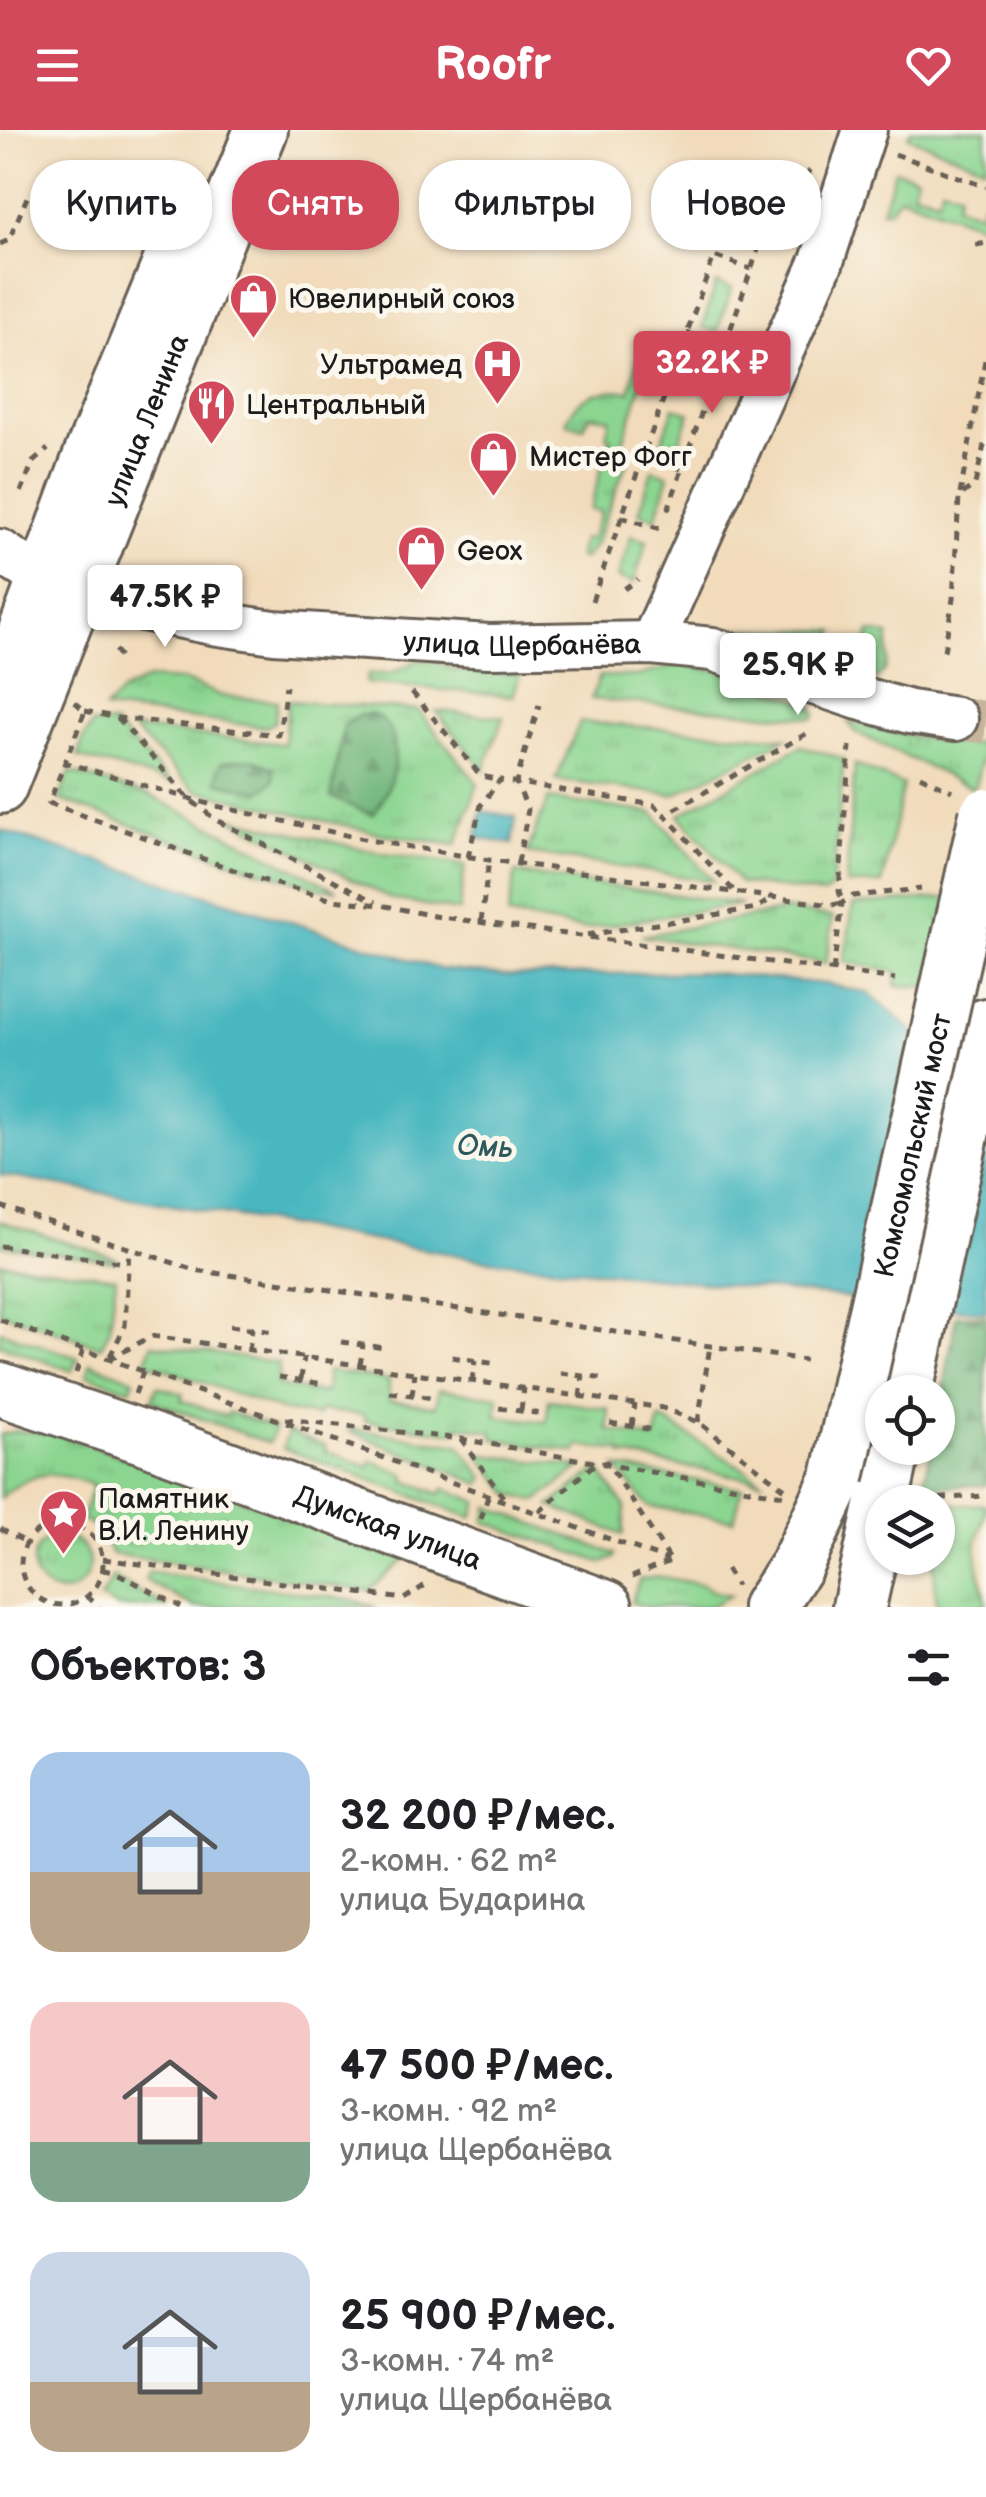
<!DOCTYPE html>
<html lang="ru">
<meta charset="utf-8">
<style>
body{margin:0;font-family:"Balsamiq Sans",sans-serif;background:#f2f2f2;color:#202124;height:100vh;display:flex;flex-direction:column;font-size:38px;white-space:nowrap}
*{box-sizing:border-box;margin:0}
p{font-size:32px;color:#757577}
.icon{flex:none;width:55px;height:55px;fill:none;stroke:currentColor;stroke-width:2;stroke-linecap:round;stroke-linejoin:round}
.map{position:relative;height:1477px;overflow:hidden}
.details{display:flex;flex-direction:column;background:#fff;flex:1}
.details>*{flex:none}
.hud{position:absolute;left:30px;top:30px;width:928px;height:90px;display:flex;gap:20px}
.fabs{position:absolute;left:865px;top:1245px;display:grid;gap:20px}
.fabs a{display:grid;place-items:center;width:90px;height:90px;border-radius:50%;background:#fff;box-shadow:0 2px 8px #0004;font-size:50px}
.price{position:absolute;translate:-50% -85px;padding:0 22px;border-radius:10px;background:#fff;color:#222;font-size:32px;line-height:65px;filter:drop-shadow(0 2px 5px #0008)}
.price::after{content:'';position:absolute;left:50%;top:60px;width:30px;height:22px;margin-left:-15px;background:inherit;clip-path:polygon(0 0,100% 0,50% 100%)}
.price.on{background:#d1495b;color:#fff}
ul{padding:0;list-style:none}
li{display:flex;align-items:center;gap:30px;height:250px;padding:0 30px}
li span{display:grid;place-items:center;flex:none;width:280px;height:200px;border-radius:30px;color:#555}
li>.icon{margin-inline-start:auto}
span .icon{width:120px;height:120px;fill:#fffc;stroke-width:1}
li b{font-size:42px}
h2{display:flex;justify-content:space-between;align-items:center;height:120px;padding:0 30px;font-size:42px}
.chip{padding:0 35px;border-radius:40px;background:#fff;box-shadow:0 2px 8px #0004;font-size:35px;line-height:90px}
.chip.on{background:#d1495b;color:#fff}
header{display:flex;justify-content:space-between;align-items:center;height:130px;padding:0 30px;background:#d1495b;color:#fff;font-size:45px;font-weight:700}
.map>svg:first-child{display:block}
.grass{fill:url(#grass-tufts);stroke:#547856;stroke-width:2.5}
.forest{fill:url(#forest-firs);stroke:#46694c;stroke-width:2.5}
.pitch{fill:#8cd591;stroke:#547856;stroke-width:2.5}
.water{fill:#48b7c0;stroke:#326a6e;stroke-width:2.5}
.lines{fill:none;stroke-linecap:round;stroke-linejoin:round}
.minor-tunnel{stroke:#c6b59b;stroke-width:42;stroke-dasharray:42 21;stroke-linecap:butt}
.minor-casing{stroke:#675f54;stroke-width:48}
.major-casing{stroke:#675f54;stroke-width:58}
.path{stroke:#675f54;stroke-width:5;stroke-dasharray:8 8;stroke-linecap:butt}
.minor{stroke:#fff;stroke-width:42}
.major{stroke:#fff;stroke-width:52}
.major-bridge-casing{stroke:#675f54;stroke-width:58;stroke-linecap:butt}
.major-bridge{stroke:#fff;stroke-width:52}
.labels{text-anchor:middle;stroke-width:10;stroke-linejoin:round;paint-order:stroke}
.poi-label{font-size:28px;fill:#1c1c1c;stroke:#fbf7ec;text-anchor:start}
.street-label{font-size:28px;fill:#1c1c1c;stroke:#fbf7ec}
.water-label{font-size:30px;font-style:italic;fill:#2e5a5e;stroke:#fbf7ec}
</style>
<header><svg class="icon" aria-label="menu" viewBox="0 0 24 24"><path d="M4 6h16M4 12h16M4 18h16"/></svg>Roofr<svg class="icon" aria-label="heart" viewBox="0 0 24 24"><path d="M12 20l-8-8c-3-5 5-10 8-4 3-6 11-1 8 4z"/></svg></header>
<div class="map">
<svg width="986" height="1477" viewBox="0 0 986 1477">
<defs>
<pattern id="grass-tufts" width="24" height="20" patternUnits="userSpaceOnUse" patternTransform="scale(2.5)"><rect width="24" height="20" fill="#8cd591"/><path d="M3 7l-1-3M5 7V3M7 7l1-3M15 17l-1-3M17 17v-4M19 17l1-3" fill="none" stroke="#78b67c"/></pattern>
<pattern id="forest-firs" width="22" height="20" patternUnits="userSpaceOnUse" patternTransform="scale(2.5)"><rect width="22" height="20" fill="#71b67b"/><path d="M5 1l3.5 6h-7zM16 11l3.5 6h-7z" fill="#5c9364"/></pattern>
</defs>
<rect width="100%" height="100%" fill="#fbf7ec"/>
<filter id="ink" filterUnits="userSpaceOnUse"><feTurbulence type="fractalNoise" baseFrequency=".01" numOctaves="2"/><feDisplacementMap in="SourceGraphic" scale="20" xChannelSelector="R" yChannelSelector="G"/><feConvolveMatrix kernelMatrix="1 2 1 2 8 2 1 2 1" color-interpolation-filters="sRGB"/></filter>
<filter id="wash" filterUnits="userSpaceOnUse"><feTurbulence type="fractalNoise" baseFrequency=".0048" numOctaves="4" result="noise"/><feDisplacementMap in="SourceGraphic" scale="40" xChannelSelector="R" yChannelSelector="G"/><feGaussianBlur stdDeviation="2.25" result="paint"/><feColorMatrix in="noise" values="0 0 0 0 0 0 0 0 0 0 0 0 0 0 0 0 0 1.4 0 .05"/><feComposite in="paint" operator="in"/></filter>
<g filter="url(#wash)">
<rect width="100%" height="100%" fill="#f1dbbb"/>
<g class="grass">
<path d="M895 40 917 47 913 61 938 69 942 57 959 62 956 75 979 83 983 72 986 73V97L900 66 889 80H882Z"/>
<path d="M716 153 732 158 717 202 702 197Z"/>
<path d="M638 225 672 237V241L649 232 618 326 628 329 595 414 584 429 578 428 582 409H591L601 381 590 380 610 307 606 305 610 288 589 285 584 298 566 293C576 265 602 257 630 262Z"/>
<path d="M674 277 690 283 675 325 659 320Z"/>
<path d="M652 340 669 345 656 388 639 383Z"/>
<path d="M631 406 647 411 634 453 618 448Z"/>
<path d="M720 499 835 501 821 539Z"/>
<path d="M870 502 889 505C886 537 892 551 854 552Z"/>
<path d="M418 530 437 532 454 540 520 545 513 566 366 553 368 544H390Z"/>
<path d="M682 534 720 541 810 574 816 584 813 588 591 569 600 546H637Z"/>
<path d="M148 549 185 551 222 566 277 571 275 592 266 597 105 579 123 561Z"/>
<path d="M288 571 418 580 478 654 456 715 382 704 195 660 132 598 284 614Z"/>
<path d="M436 581 503 587 484 640Z"/>
<path d="M580 592 786 608 673 665 556 650Z"/>
<path d="M848 592 946 613H986L974 659 857 603Z"/>
<path d="M93 594H114L170 652 78 627 83 609Z"/>
<path d="M801 616 844 629 832 758 824 764 740 753 679 685Z"/>
<path d="M855 634 903 655 882 754H846Z"/>
<path d="M70 642 149 665 337 760 319 758 233 732 59 669Z"/>
<path d="M548 669 653 683 713 751 527 723Z"/>
<path d="M228 687 384 724 465 735 459 781 392 769Z"/>
<path d="M515 743 743 774 584 799 508 786Z"/>
<path d="M986 765V856H896L897 842 844 832 853 775Z"/>
<path d="M788 780 833 787 826 833 641 806Z"/>
<path d="M0 1091 116 1128V1131L0 1115Z"/>
<path d="M0 1132 116 1147 110 1199 101 1217 0 1182Z"/>
<path d="M0 1201 78 1228 72 1241 0 1215Z"/>
<path d="M153 1214 279 1233 278 1256 326 1263 327 1241 389 1250V1270L436 1276 439 1259 499 1267 496 1286 546 1292 549 1270 609 1279 608 1300 655 1309 660 1290 665 1291 763 1351 622 1325V1321L579 1316 576 1322 493 1309V1302L458 1296 456 1302H446L365 1291V1285L320 1280 318 1286 280 1280 145 1232Z"/>
<path d="M91 1233 134 1249 130 1260 87 1245Z"/>
<path d="M157 1256 183 1264 181 1270 226 1286 228 1282 275 1298 269 1313 152 1271Z"/>
<path d="M352 1299 459 1315 484 1348 481 1354 349 1301Z"/>
<path d="M16 1301 56 1303 406 1428 369 1461 112 1424 99 1400 82 1389 93 1355C54 1340 34 1339 0 1368V1305Z"/>
<path d="M288 1302 326 1316 325 1321 369 1337 372 1331 406 1345 405 1351 442 1364 444 1358 478 1372 472 1388 283 1318Z"/>
<path d="M478 1324 581 1337 537 1371 511 1365Z"/>
<path d="M616 1337 742 1358 734 1390 648 1376Z"/>
<path d="M598 1339 625 1376 623 1405 550 1376Z"/>
<path d="M938 1374 986 1375C986 1390 979 1399 977 1413 973 1435 986 1455 986 1477H937L933 1428H938Z"/>
<path d="M489 1377 615 1424 614 1428 603 1433 485 1392Z"/>
<circle cx="61" cy="1434" r="28"/>
<path d="M149 1442 353 1470 376 1477H195L145 1450Z"/>
<path d="M113 1447 168 1477H117L100 1468Z"/>
<path d="M662 1447 704 1455 712 1461 731 1465 709 1477H645L631 1472 640 1449Z"/>
</g>
<g class="forest">
<path d="M373 584C410 602 393 659 373 685L331 667 344 595 360 585Z"/>
<path d="M242 629 256 630 273 638 274 651 260 662 217 652 222 632Z"/>
<path d="M956 1186H986V1355L922 1357 932 1318H938C938 1275 950 1229 956 1186Z"/>
</g>
<path class="pitch" d="M911 0H986V37L908 7Z"/>
<g class="water">
<path d="M482 681 516 687 512 714 477 708Z"/>
<path d="M0 700 440 839 509 846 704 842 826 854 868 863 918 905H986V1182L479 1129 0 1045Z"/>
</g>
</g>
<g filter="url(#ink)">
<g class="lines">
<path class="minor-tunnel" d="M956 589 986 592"/>
<defs>
<g id="minor">
<path id="s1" d="M0 421 43 449 79 466 212 493 274 502 489 516 652 513 712 519 859 568 910 582 956 589"/>
<path d="M652 513 822 131 865 0"/>
</g>
<g id="major">
<path d="M0 569 90 326 183 100"/>
<path id="s2" d="M0 657 261 0"/>
<path id="s3" d="M0 1259 146 1308 606 1477"/>
<path d="M906 1262 986 895"/>
<path d="M769 1477 796 1436 838 1347"/>
<path d="M859 1477 894 1318"/>
</g>
</defs>
<use href="#minor" class="minor-casing"/>
<use href="#major" class="major-casing"/>
<g class="path">
<path d="M895 24 986 57"/>
<path d="M0 114 9 110 28 65"/>
<path d="M976 115 986 113"/>
<path d="M687 203 722 216"/>
<path d="M668 256 704 268"/>
<path d="M643 327 682 339"/>
<path d="M21 362 33 332 48 319"/>
<path d="M960 364 986 225"/>
<path d="M668 380 762 108 770 95 796 76 810 40"/>
<path d="M621 387 661 399"/>
<path d="M624 459 638 449"/>
<path d="M592 471 714 126 751 139"/>
<path d="M115 520 124 532"/>
<path d="M944 521 953 469 959 367 975 354 986 307"/>
<path d="M412 562 481 646 500 650"/>
<path d="M75 572 85 581 49 673 259 749 333 770 381 775 434 786 895 849"/>
<path d="M85 581 118 588 279 605 286 556"/>
<path d="M118 588 188 668 216 690 376 772"/>
<path d="M63 632 212 675 368 710 489 730 832 775 842 773 839 761 850 616"/>
<path d="M920 646 952 661"/>
<path d="M468 727 481 675 500 650 654 675 665 685"/>
<path d="M518 733 528 680 516 652 539 575"/>
<path d="M733 760 665 685 813 600"/>
<path d="M481 792 489 730"/>
<path d="M587 805 757 778 771 769"/>
<path d="M833 841 842 773 853 766 921 759"/>
<path d="M0 1076 195 1140 805 1230"/>
<path d="M0 1116 127 1133"/>
<path d="M0 1190 668 1430"/>
<path d="M230 1196 274 1202"/>
<path d="M341 1212 385 1218"/>
<path d="M249 1220 252 1199"/>
<path d="M110 1226 125 1196 129 1119"/>
<path d="M452 1227 497 1234"/>
<path d="M109 1229 152 1206 663 1278 698 1292 785 1359"/>
<path d="M360 1235 363 1215"/>
<path d="M76 1243 83 1220"/>
<path d="M561 1243 605 1249"/>
<path d="M279 1247 323 1254"/>
<path d="M301 1249 304 1227"/>
<path d="M472 1251 475 1231"/>
<path d="M390 1262 434 1268"/>
<path d="M135 1264 143 1242"/>
<path d="M412 1265 415 1243"/>
<path d="M580 1267 583 1246"/>
<path d="M499 1278 543 1284"/>
<path d="M521 1280 524 1258"/>
<path d="M285 1289 461 1309 783 1365"/>
<path d="M698 1292 710 1216"/>
<path d="M610 1293 654 1300"/>
<path d="M632 1296 635 1274"/>
<path d="M461 1309 503 1367"/>
<path d="M924 1369 986 1366"/>
<path d="M539 1382 591 1337 607 1332 669 1428"/>
<path d="M481 1389 489 1363"/>
<circle cx="62" cy="1434" r="41"/>
<path d="M0 1399 26 1412"/>
<path d="M103 1429 404 1469 427 1454"/>
<path d="M726 1439 736 1456"/>
<path d="M103 1440 115 1442 181 1477"/>
<path d="M632 1447 670 1431"/>
<path d="M87 1466 99 1477"/>
</g>
<use href="#minor" class="minor"/>
<use href="#major" class="major"/>
<defs>
<g id="major-bridge">
<path id="s4" d="M838 1347 986 685"/>
</g>
</defs>
<use href="#major-bridge" class="major-bridge-casing"/>
<use href="#major-bridge" class="major-bridge"/>
</g>
</g>
<defs>
<symbol id="shop-pin" viewBox="-11 -11 22 30"><path d="M0 17L-7.5 6A9.5 9.5 0 1 1 7.5 6Z" fill="#d1495b" stroke="#fbf7ec"/><path d="M-5-2.5h2.3a2.7 3.5 0 0 1 5.4 0H5L5.5 6h-11ZM-1.5-2.5h3a1.5 2.3 0 0 0-3 0Z" fill="#fff"/></symbol>
<symbol id="hospital-pin" viewBox="-11 -11 22 30"><path d="M0 17L-7.5 6A9.5 9.5 0 1 1 7.5 6Z" fill="#d1495b" stroke="#fbf7ec"/><path d="M-5-5h3v3.5h4V-5h3V5h-3V1.5h-4V5h-3Z" fill="#fff"/></symbol>
<symbol id="restaurant-pin" viewBox="-11 -11 22 30"><path d="M0 17L-7.5 6A9.5 9.5 0 1 1 7.5 6Z" fill="#d1495b" stroke="#fbf7ec"/><path d="M-5-6h1v4h1v-4h1v4h1v-4h1v5L-1.5 .5V6h-2V.5L-5-1ZM5-6V6H3V1.5H1.5Q1.5-4 5-6Z" fill="#fff"/></symbol>
<symbol id="sight-pin" viewBox="-11 -11 22 30"><path d="M0 17L-7.5 6A9.5 9.5 0 1 1 7.5 6Z" fill="#d1495b" stroke="#fbf7ec"/><path d="M0-6L1.8-2.2L6-1.7L2.9 1.2L3.7 5.4L0 3.3L-3.7 5.4L-2.9 1.2L-6-1.7L-1.8-2.2Z" fill="#fff"/></symbol>
</defs>
<g fill-rule="evenodd">
<use href="#shop-pin" x="226" y="140" width="55" height="75"/>
<use href="#hospital-pin" x="470" y="206" width="55" height="75"/>
<use href="#restaurant-pin" x="184" y="246" width="55" height="75"/>
<use href="#shop-pin" x="466" y="298" width="55" height="75"/>
<use href="#shop-pin" x="394" y="392" width="55" height="75"/>
<use href="#sight-pin" x="36" y="1356" width="55" height="75"/>
</g>
<g class="labels">
<g class="poi-label">
<text x="288" y="178">Ювелирный союз</text>
<text x="462" y="244" text-anchor="end">Ультрамед</text>
<text x="246" y="284">Центральный</text>
<text x="529" y="336">Мистер Фогг</text>
<text x="457" y="430">Geox</text>
<text x="98" y="1378">Памятник<tspan x="98" dy="32">В.И. Ленину</tspan></text>
</g>
<g class="street-label">
<text dy="10" stroke="none"><textPath href="#s2" startOffset="395">улица Ленина</textPath></text>
<text dy="10" stroke="none"><textPath href="#s1" startOffset="538">улица Щербанёва</textPath></text>
<text dy="10" stroke="none"><textPath href="#s4" startOffset="340">Комсомольский мост</textPath></text>
<text dy="10" stroke="none"><textPath href="#s3" startOffset="412">Думская улица</textPath></text>
</g>
<g class="water-label">
<text transform="translate(485 1016) rotate(3)" y="10">Омь</text>
</g>
</g>
</svg>
<div class="fabs">
<a><svg class="icon" aria-label="locate" viewBox="0 0 24 24"><circle cx="12" cy="12" r="6"/><path d="M12 2v4M12 18v4M2 12h4M18 12h4"/></svg></a>
<a><svg class="icon" aria-label="layers" viewBox="0 0 24 24"><path d="M12 4l9 5-9 5-9-5zM3 14l9 5 9-5"/></svg></a>
</div>
<b class="price on" style="left:712px;top:286px">32.2K ₽</b>
<b class="price" style="left:165px;top:520px">47.5K ₽</b>
<b class="price" style="left:798px;top:588px">25.9K ₽</b>
<div class="hud">
<a class="chip">Купить</a>
<a class="chip on">Снять</a>
<a class="chip">Фильтры</a>
<a class="chip">Новое</a>
</div>
</div>
<section class="details">
<h2>Объектов: 3<svg class="icon" aria-label="filters" viewBox="0 0 24 24"><path d="M4 7h16M4 17h16"/><circle cx="9" cy="7" r="2"/><circle cx="15" cy="17" r="2"/></svg></h2>
<ul>
<li><span style="background:linear-gradient(#a9c7e8 60%,#b9a48a 0)"><svg class="icon" aria-label="home" viewBox="0 0 24 24"><path d="M3 11l9-7 9 7M6 9v11h12V9"/></svg></span><div><b>32 200 ₽/мес.</b><p>2-комн. · 62 m²</p><p>улица Бударина</p></div></li>
<li><span style="background:linear-gradient(#f6c9c9 70%,#7fa58c 0)"><svg class="icon" aria-label="home" viewBox="0 0 24 24"><path d="M3 11l9-7 9 7M6 9v11h12V9"/></svg></span><div><b>47 500 ₽/мес.</b><p>3-комн. · 92 m²</p><p>улица Щербанёва</p></div></li>
<li><span style="background:linear-gradient(#c9d6e8 65%,#b9a48a 0)"><svg class="icon" aria-label="home" viewBox="0 0 24 24"><path d="M3 11l9-7 9 7M6 9v11h12V9"/></svg></span><div><b>25 900 ₽/мес.</b><p>3-комн. · 74 m²</p><p>улица Щербанёва</p></div></li>
</ul>
</section>
